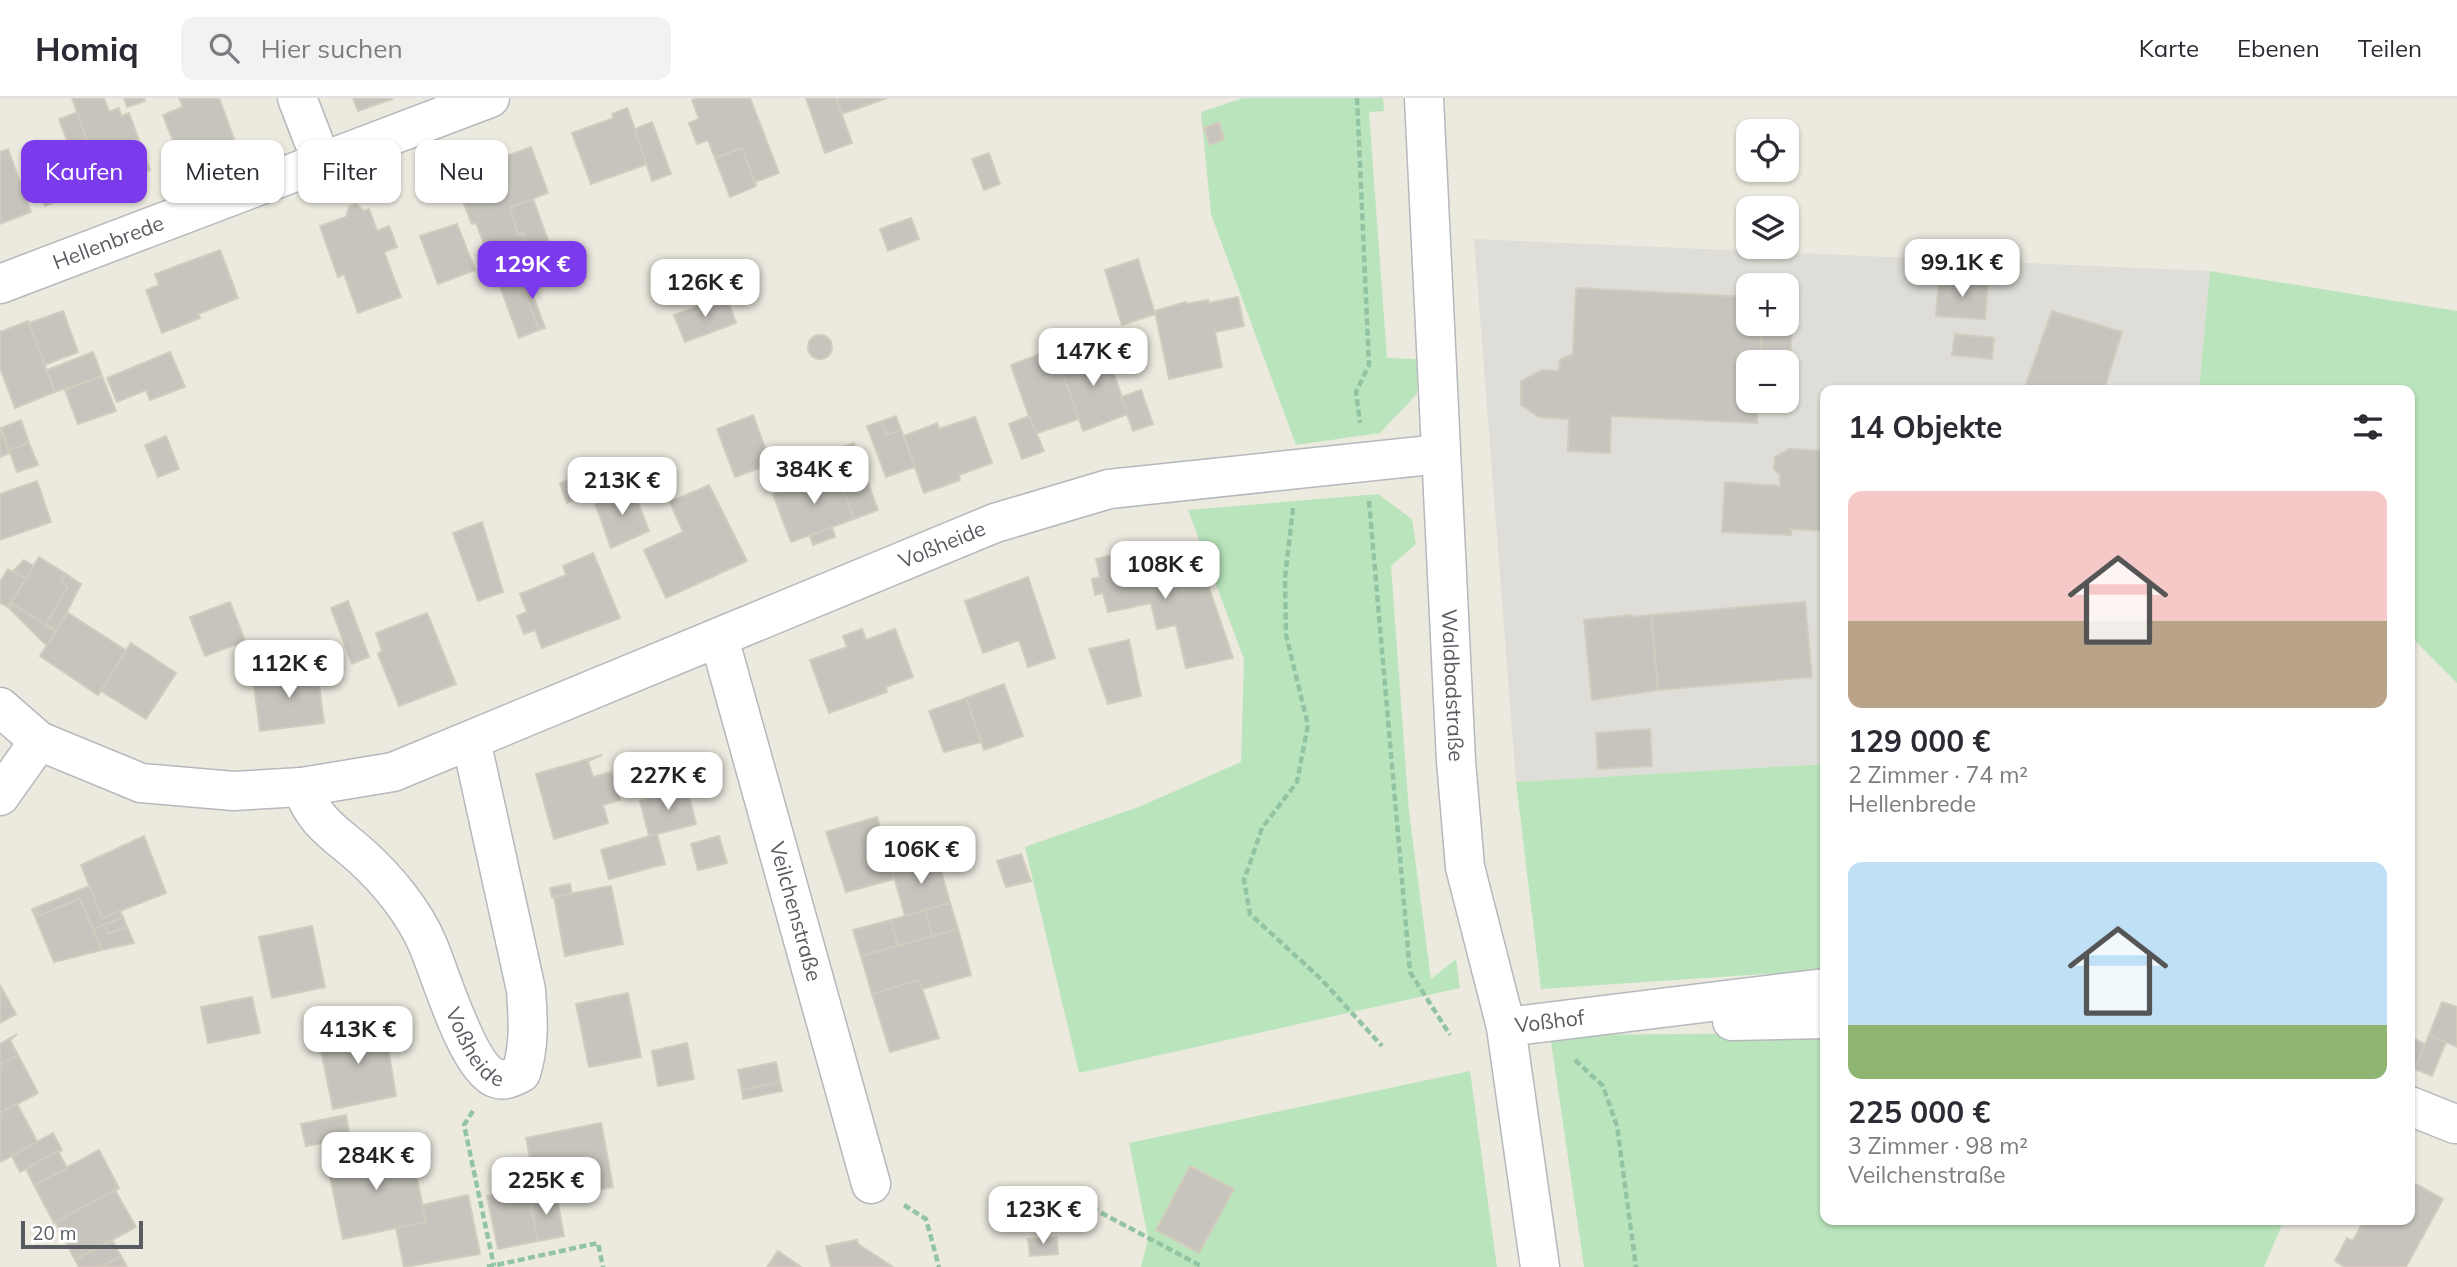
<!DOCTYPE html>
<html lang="de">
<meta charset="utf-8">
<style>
body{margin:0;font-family:Mulish,sans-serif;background:#f2f2f3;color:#2b2b33;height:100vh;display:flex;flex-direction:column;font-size:26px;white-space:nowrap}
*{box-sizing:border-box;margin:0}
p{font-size:23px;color:#7c7c81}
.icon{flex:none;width:38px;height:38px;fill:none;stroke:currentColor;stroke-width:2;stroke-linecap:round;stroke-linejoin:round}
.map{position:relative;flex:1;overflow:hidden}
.panel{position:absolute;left:1820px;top:287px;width:595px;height:840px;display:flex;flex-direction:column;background:#fff;border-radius:14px;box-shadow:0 2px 5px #0004}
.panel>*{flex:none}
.banner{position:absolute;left:21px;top:42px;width:665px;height:63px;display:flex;gap:14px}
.controls{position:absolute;left:1736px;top:21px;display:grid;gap:14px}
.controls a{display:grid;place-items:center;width:63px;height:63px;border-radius:14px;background:#fff;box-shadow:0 2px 5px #0004;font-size:35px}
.scale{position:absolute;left:21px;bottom:18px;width:122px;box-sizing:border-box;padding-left:7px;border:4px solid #585c61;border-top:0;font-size:19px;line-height:24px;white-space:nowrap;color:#585c61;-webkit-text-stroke:5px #fff;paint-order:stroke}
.price{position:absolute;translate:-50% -60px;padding:0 16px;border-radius:14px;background:#fff;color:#222;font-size:23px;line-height:46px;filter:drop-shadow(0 2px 4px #0008)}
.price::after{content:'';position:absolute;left:50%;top:42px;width:21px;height:16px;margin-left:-10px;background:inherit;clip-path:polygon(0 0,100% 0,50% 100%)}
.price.active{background:#7c3aed;color:#fff}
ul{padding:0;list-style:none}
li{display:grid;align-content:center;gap:14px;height:371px;padding:0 28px}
li span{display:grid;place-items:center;height:217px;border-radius:14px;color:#555}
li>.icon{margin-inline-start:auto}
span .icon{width:126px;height:126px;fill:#fffc;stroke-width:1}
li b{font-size:30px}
h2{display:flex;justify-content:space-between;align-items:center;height:84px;padding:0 28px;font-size:30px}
.tag{padding:0 24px;border-radius:14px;background:#fff;box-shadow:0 2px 5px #0004;font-size:24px;line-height:63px}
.tag.active{background:#7c3aed;color:#fff}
header{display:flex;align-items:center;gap:42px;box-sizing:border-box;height:98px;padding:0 35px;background:#fff;border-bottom:2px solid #e1e1e2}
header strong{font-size:33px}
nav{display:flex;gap:38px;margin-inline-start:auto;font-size:24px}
.search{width:490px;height:63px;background:#f2f2f3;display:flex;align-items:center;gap:18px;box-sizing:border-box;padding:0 24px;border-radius:14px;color:#7c7c81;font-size:26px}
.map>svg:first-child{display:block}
.industrial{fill:#dfddd7;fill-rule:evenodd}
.green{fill:#bae5bc}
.building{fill:#c7c4bd;stroke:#d1ccbe;stroke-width:2}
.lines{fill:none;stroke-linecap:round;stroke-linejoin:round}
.minor-casing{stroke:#b5b8bd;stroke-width:41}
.path{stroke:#92c4a3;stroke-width:4.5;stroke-dasharray:7 3.5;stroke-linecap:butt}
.minor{stroke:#fff;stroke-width:38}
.labels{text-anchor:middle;stroke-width:5;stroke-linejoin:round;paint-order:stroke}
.street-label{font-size:21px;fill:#585c61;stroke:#fff}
</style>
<header>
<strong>Homiq</strong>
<div class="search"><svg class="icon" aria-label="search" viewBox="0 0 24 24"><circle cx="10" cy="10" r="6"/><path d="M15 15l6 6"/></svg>Hier suchen</div>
<nav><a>Karte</a><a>Ebenen</a><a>Teilen</a></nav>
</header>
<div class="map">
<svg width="2457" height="1169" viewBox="0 0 2457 1169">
<rect width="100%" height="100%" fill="#eceadf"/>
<path class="industrial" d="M1474 141 2210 173 2199 292H1825V666L1516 684ZM1748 187H1787V226H1748ZM1748 264H1787V303H1748Z"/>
<g class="green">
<path d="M1243 0H1383L1384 13 1369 14 1387 260 1418 261 1417 296 1380 335 1296 347 1211 116 1201 14Z"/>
<path d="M2210 173 2457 213V585L2410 538V292H2199Z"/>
<path d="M1378 396 1412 421 1416 446 1391 468 1409 714 1431 881 1456 861 1460 890 1079 975 1025 749 1141 708 1241 664 1244 561 1188 412Z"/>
<path d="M1825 666V872L1541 891 1516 684Z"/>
<path d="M1825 935V1122H2284L2264 1169H1584L1550 937Z"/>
<path d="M1470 973 1497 1169H1141L1148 1140 1129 1045Z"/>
</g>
<g class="building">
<path d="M72 0H104L109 14 119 10 121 18 129 15 150 72 103 90Z"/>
<path d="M124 0H144L145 3 127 9Z"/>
<path d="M179 0H219L234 41 180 61 163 17 183 9Z"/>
<path d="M353 0H391L392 1 358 13Z"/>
<path d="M698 0H750L779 75 755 84 742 50 715 60 708 42 697 46 689 25 699 21 692 2Z"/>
<path d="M806 0H836L852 45 825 55Z"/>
<path d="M836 0H887L842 16Z"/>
<path d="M627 10 648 66 591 86 572 35 614 20 612 16Z"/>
<path d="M78 14 89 53 73 59 59 21Z"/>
<path d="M652 24 671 76 652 83 635 31Z"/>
<path d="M1219 24 1224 41 1210 47 1204 30Z"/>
<path d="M470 48 498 52 501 60 472 71 477 84 459 92 472 126 453 78 466 73Z"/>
<path d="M531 49 548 95 510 109 518 137 523 135 528 159 515 166V164L494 172 476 125 472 126 459 92 477 84 472 71Z"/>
<path d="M69 50 85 93 45 108 29 65Z"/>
<path d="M742 50 756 88 730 99 715 60Z"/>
<path d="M8 51 31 114 0 126V54Z"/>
<path d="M989 55 1000 86 984 92 972 61Z"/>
<path d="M533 101 552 153 517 165 528 159 525 149 527 148 523 135 518 137 510 109Z"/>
<path d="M356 106 364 113 369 111 377 133 389 128 397 149 384 154 401 199 358 215 344 176 338 179 320 128 346 119 349 109Z"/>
<path d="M911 120 919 141 888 153 880 131Z"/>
<path d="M457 126 475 172 438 186 420 138Z"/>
<path d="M220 152 238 200 198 216 200 220 162 235 146 192 159 187 155 176Z"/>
<path d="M1138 161 1155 216 1122 227 1105 172Z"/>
<path d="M525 176 545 230 539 232 518 178Z"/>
<path d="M518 178 539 232 519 240 499 186Z"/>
<path d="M1939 181 1988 184 1985 221 1936 218Z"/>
<path d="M1576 190 1748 199V226H1762L1760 264H1748V303H1758L1757 325 1611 318 1610 355 1568 353 1569 321 1539 319 1521 307V283L1542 272 1559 273 1560 262 1573 256Z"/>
<path d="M726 198 736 225 685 244 674 217Z"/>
<path d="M1238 199 1244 228 1215 234 1222 269 1169 281 1155 213 1186 204 1187 206 1208 202 1209 205Z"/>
<path d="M1787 202 1793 203 1788 314 1757 313 1758 303H1787V264H1760L1762 226H1787Z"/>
<path d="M63 213 78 254 45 267 29 225Z"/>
<path d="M2052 213 2122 234 2104 292H2024Z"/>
<path d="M28 223 55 294 15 310 0 270V234Z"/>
<path d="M1955 236 1994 240 1992 261 1952 257Z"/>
<circle cx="820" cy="249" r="12"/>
<path d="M1103 246 1128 316 1083 333 1058 263Z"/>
<path d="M1054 251 1079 321 1035 336 1011 267Z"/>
<path d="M93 254 102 278 55 294 47 272Z"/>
<path d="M170 254 185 289 150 302 146 292 117 304 107 280Z"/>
<path d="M102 278 116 313 78 326 65 292Z"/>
<path d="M1141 292 1153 326 1133 333 1121 299Z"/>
<path d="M753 317 771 366 735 379 717 331Z"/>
<path d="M896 318 901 332 887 337 882 323Z"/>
<path d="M1029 318 1044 353 1022 361 1009 326Z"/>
<path d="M975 319 992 365 959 377 960 382 924 395 904 338 937 325 939 331Z"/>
<path d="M21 322 29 345 9 352 1 330Z"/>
<path d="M882 323 887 337 901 332 915 369 886 379 867 328Z"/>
<path d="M0 330 10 355 0 359Z"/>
<path d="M166 338 179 371 158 379 145 347Z"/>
<path d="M29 345 38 367 17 374 9 352Z"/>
<path d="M854 345 856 353 833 362 830 354Z"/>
<path d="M1789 351 1825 353V433L1791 431V437L1722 434 1725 384 1780 388V377L1774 371 1775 359Z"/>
<path d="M856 353 878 412 854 421 836 372 828 375 821 357 830 354 833 362Z"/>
<path d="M836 372 854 421 791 444 773 396Z"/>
<path d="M579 378 586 397 567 405 560 385Z"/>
<path d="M37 383 51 424 0 442V396Z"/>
<path d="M709 387 747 463 666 500 644 452 683 434 670 404Z"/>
<path d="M632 389 649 433 611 450 595 405Z"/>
<path d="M482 424 503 494 478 503 453 435Z"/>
<path d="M832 429 835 439 813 447 810 438Z"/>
<path d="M1163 445 1172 489 1206 481 1233 560 1186 570 1176 527 1157 531 1151 505 1108 514 1103 495 1095 497 1092 481 1100 479 1096 461Z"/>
<path d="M593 455 620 520 542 550 535 532 524 536 517 518 527 514 520 496 566 477 563 468Z"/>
<path d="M39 459 66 476 61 484 68 489 46 526 56 534 13 506 10 511 8 509Z"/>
<path d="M24 462 34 468 26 481 13 473Z"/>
<path d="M8 471 26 481 8 509 0 505V484Z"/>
<path d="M66 476 81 486 57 533 46 526 68 489 61 484Z"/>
<path d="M1028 479 1055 560 1028 569 1019 542 983 555 965 503Z"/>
<path d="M348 503 369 559 352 566 331 510Z"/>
<path d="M230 504 245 543 205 558 190 519Z"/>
<path d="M1805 504 1812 579 1658 592 1651 517Z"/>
<path d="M13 506 56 534 47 548 10 511Z"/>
<path d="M68 515 127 553 98 597 40 558Z"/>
<path d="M427 515 456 586 399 608 378 556 382 553 376 535Z"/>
<path d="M1631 517V519L1651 517 1658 592 1592 602 1584 522Z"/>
<path d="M862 531 866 542 895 531 913 579 886 589 887 594 829 615 810 562 847 549 843 538Z"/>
<path d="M1129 542 1141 598 1108 606 1089 551Z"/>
<path d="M131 545 176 575 146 621 101 593Z"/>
<path d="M317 571 324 625 260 633 253 580Z"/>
<path d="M1004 586 1023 638 984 652 966 600Z"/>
<path d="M966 600 981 644 944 654 929 613Z"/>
<path d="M1650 631 1652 668 1598 671 1596 635Z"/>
<path d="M602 657 588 663 593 679 611 674 620 702 603 707 608 725 554 741 536 676Z"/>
<path d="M687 690 696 726 649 738 640 703Z"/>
<path d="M877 719 894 781 846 794 826 734Z"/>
<path d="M657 736 665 766 609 781 601 752Z"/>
<path d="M144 738 166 795 102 820 81 767Z"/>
<path d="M719 738 727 765 698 772 691 746Z"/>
<path d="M1021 756 1031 783 1006 789 997 763Z"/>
<path d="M937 758 950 805 905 818 892 771Z"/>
<path d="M570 786 572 796 552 799 550 790Z"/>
<path d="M89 788 102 820 120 813 123 819 93 832 80 801 38 818 35 810Z"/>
<path d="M611 788 623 846 565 858 554 799Z"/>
<path d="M80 801 102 852 54 864 32 811 35 810 38 818Z"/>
<path d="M950 805 958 831 932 838 925 812Z"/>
<path d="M925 812 932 838 898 848 891 822Z"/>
<path d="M123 819 127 829 108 836 104 827Z"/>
<path d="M891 822 898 848 861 858 853 832Z"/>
<path d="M104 827 108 836 127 829 134 845 102 852 93 832Z"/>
<path d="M312 828 325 889 272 900 259 839Z"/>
<path d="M958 831 971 877 922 891 919 882 872 896 861 858Z"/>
<path d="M919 882 939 940 890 954 872 896Z"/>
<path d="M0 887 16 916 0 925Z"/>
<path d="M628 895 641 959 589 969 576 906Z"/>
<path d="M252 899 260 935 208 945 201 909Z"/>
<path d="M2442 904 2457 909V949L2429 937Z"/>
<path d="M384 925 396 998 333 1011 318 938Z"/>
<path d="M17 936 10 942 18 957 0 967V946Z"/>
<path d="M2429 937 2446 944 2432 978 2415 971Z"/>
<path d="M2410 939 2425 946 2411 979 2410 978Z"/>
<path d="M687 945 694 981 658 988 652 953Z"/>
<path d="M18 957 38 995 0 1015V967Z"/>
<path d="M776 964 780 984 742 992 738 972Z"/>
<path d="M780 984 782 993 743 1001 742 992Z"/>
<path d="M17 1006 38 1045 0 1064V1015Z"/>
<path d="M346 1017 350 1040 306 1048 301 1026Z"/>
<path d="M601 1025 613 1089 539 1104 526 1040Z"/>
<path d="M53 1035 62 1052 20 1074 12 1058Z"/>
<path d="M410 1047 426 1124 343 1141 327 1064Z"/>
<path d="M99 1052 119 1090 54 1125 34 1087Z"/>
<path d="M58 1053 67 1070 34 1087 26 1071Z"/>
<path d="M1190 1068 1234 1091 1199 1155 1156 1132Z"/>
<path d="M2410 1083 2443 1101 2406 1169H2345L2335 1163 2347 1140 2353 1143 2364 1122H2410Z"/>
<path d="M536 1088 539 1104 557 1100 564 1138 538 1143 527 1090Z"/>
<path d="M527 1090 538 1143 498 1151 487 1098Z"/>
<path d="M115 1092 136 1129 75 1162 55 1124Z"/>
<path d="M468 1097 480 1156 404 1169 396 1130 426 1124 422 1107Z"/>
<path d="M1057 1139 1058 1156 1030 1158 1028 1141Z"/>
<path d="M112 1142 121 1158 101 1169H79L75 1162Z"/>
<path d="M857 1142 858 1146 893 1169H831L826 1148Z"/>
<path d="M778 1153 801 1169H767Z"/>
<path d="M121 1158 127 1169H101Z"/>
</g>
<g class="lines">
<defs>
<g id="minor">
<path d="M297 0 321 62"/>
<path id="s1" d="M1424 0 1456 663 1465 769 1506 929 1540 1169"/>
<path id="s2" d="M0 186 490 0"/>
<path id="s3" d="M719 540 871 1086"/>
<path id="s4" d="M0 609 39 643 141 685 234 693 302 689 393 674 995 425 1109 391 1440 356"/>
<path id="s5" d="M302 689C314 724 334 734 360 757 387 781 414 814 428 847 440 875 467 968 495 980 504 984 513 979 521 975 530 947 528 920 526 892L471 642"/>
<path d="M0 698 39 643"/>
<path d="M1732 923 1825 921"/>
<path id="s6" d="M1506 929 1825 890"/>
<path d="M2410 1008 2455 1026"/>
</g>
</defs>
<use href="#minor" class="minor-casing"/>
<g class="path">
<path d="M1357 0 1369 267 1356 294 1360 325"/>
<path d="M1369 403 1410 874 1450 937"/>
<path d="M1293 410 1285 480 1286 537 1308 627 1297 684 1262 730 1244 782 1250 816 1321 881 1382 948"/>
<path d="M1575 962 1603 988 1617 1028 1636 1169"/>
<path d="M473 1013 464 1027 494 1168"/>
<path d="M1064 1095 1203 1169"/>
<path d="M904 1107 926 1121 939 1169"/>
<path d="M487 1169 598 1145 603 1169"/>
</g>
<use href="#minor" class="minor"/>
</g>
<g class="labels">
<g class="street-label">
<text dy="7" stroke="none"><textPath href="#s2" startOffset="116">Hellenbrede</textPath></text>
<text dy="7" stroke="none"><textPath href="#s4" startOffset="1010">Voßheide</textPath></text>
<text dy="7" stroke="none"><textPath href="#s1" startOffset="588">Waldbadstraße</textPath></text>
<text dy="7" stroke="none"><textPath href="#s3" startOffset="284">Veilchenstraße</textPath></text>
<text dy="7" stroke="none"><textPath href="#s6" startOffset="44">Voßhof</textPath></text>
<text dy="7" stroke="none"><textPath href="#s5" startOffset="318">Voßheide</textPath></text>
</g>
</g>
</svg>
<div class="controls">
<a><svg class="icon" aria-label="locate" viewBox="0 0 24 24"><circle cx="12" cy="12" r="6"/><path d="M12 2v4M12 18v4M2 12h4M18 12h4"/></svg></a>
<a><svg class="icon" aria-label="layers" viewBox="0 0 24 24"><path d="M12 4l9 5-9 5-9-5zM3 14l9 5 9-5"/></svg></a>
<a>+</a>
<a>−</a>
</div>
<div class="scale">20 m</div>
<b class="price" style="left:1962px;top:201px">99.1K €</b>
<b class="price active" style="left:532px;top:203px">129K €</b>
<b class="price" style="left:705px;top:221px">126K €</b>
<b class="price" style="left:1093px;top:290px">147K €</b>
<b class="price" style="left:814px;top:408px">384K €</b>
<b class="price" style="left:622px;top:419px">213K €</b>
<b class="price" style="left:1165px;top:503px">108K €</b>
<b class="price" style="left:289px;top:602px">112K €</b>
<b class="price" style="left:668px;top:714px">227K €</b>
<b class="price" style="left:921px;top:788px">106K €</b>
<b class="price" style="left:358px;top:968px">413K €</b>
<b class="price" style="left:376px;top:1094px">284K €</b>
<b class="price" style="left:546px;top:1119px">225K €</b>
<b class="price" style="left:1043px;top:1148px">123K €</b>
<div class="banner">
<a class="tag active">Kaufen</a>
<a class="tag">Mieten</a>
<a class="tag">Filter</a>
<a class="tag">Neu</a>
</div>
<section class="panel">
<h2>14 Objekte<svg class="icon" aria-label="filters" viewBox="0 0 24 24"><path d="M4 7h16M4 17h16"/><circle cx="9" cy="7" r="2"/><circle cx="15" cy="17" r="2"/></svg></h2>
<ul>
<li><span style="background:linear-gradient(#f6c9c9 60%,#b9a48a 0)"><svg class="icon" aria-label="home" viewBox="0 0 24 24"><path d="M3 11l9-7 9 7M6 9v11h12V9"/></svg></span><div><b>129 000 €</b><p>2 Zimmer · 74 m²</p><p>Hellenbrede</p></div></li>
<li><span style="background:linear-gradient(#bfe0f5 75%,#8fb573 0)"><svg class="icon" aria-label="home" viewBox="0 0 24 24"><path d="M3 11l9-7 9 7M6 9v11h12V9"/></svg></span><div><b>225 000 €</b><p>3 Zimmer · 98 m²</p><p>Veilchenstraße</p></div></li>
</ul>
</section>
</div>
